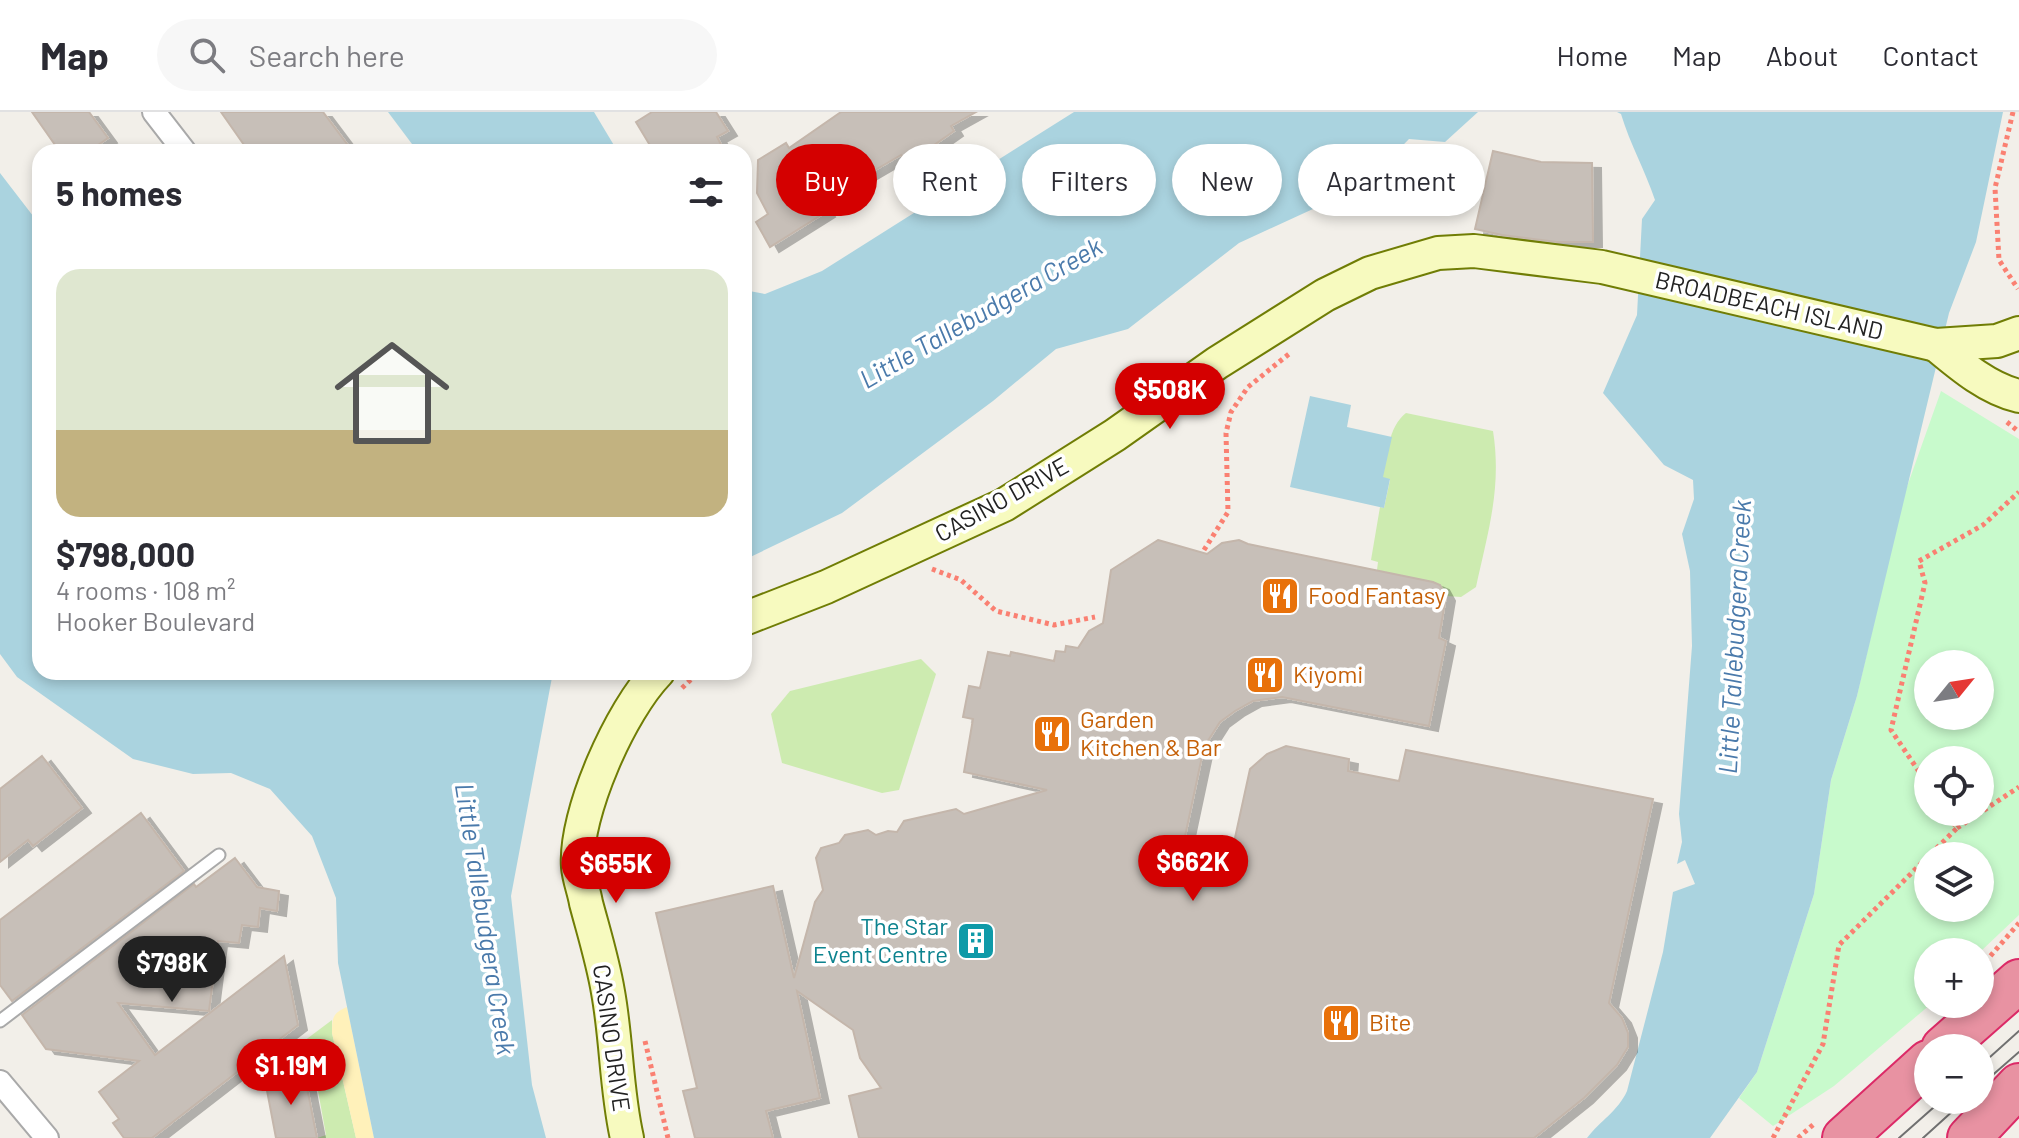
<!DOCTYPE html>
<meta charset="utf-8">
<style>
body{margin:0;font-family:Barlow,sans-serif;background:#f7f7f7;color:#2b2b33;height:100vh;display:flex;flex-direction:column;font-size:30px;white-space:nowrap}
*{box-sizing:border-box;margin:0}
p{font-size:26px;color:#7c7c81}
.icon{flex:none;width:44px;height:44px;fill:none;stroke:currentColor;stroke-width:2;stroke-linecap:round;stroke-linejoin:round}
.map{position:relative;flex:1;overflow:hidden}
.details{position:absolute;left:32px;top:32px;width:720px;height:536px;display:flex;flex-direction:column;background:#fff;border-radius:24px;box-shadow:0 4px 12px #0003}
.details>*{flex:none}
.guide{position:absolute;left:776px;top:32px;width:760px;height:72px;display:flex;gap:16px}
.needle{width:52px;rotate:60deg}
.buttons{position:absolute;left:1914px;top:538px;display:grid;gap:16px}
.buttons a{display:grid;place-items:center;width:80px;height:80px;border-radius:50%;background:#fff;box-shadow:0 4px 12px #0003;font-size:40px}
.price{position:absolute;translate:-50% -68px;padding:0 18px;border-radius:28px;background:#d40000;color:#fff;font-size:26px;line-height:52px;filter:drop-shadow(0 2px 4px #0008)}
.price::after{content:'';position:absolute;left:50%;top:48px;width:24px;height:18px;margin-left:-12px;background:inherit;clip-path:polygon(0 0,100% 0,50% 100%)}
.price.active{background:#222;color:#fff}
ul{padding:0;list-style:none}
li{display:grid;align-content:center;gap:16px;height:424px;padding:0 24px}
li span{display:grid;place-items:center;height:248px;border-radius:24px;color:#555}
li>.icon{margin-inline-start:auto}
span .icon{width:144px;height:144px;fill:#fffc;stroke-width:1}
li b{font-size:34px}
h2{display:flex;justify-content:space-between;align-items:center;height:96px;padding:0 24px;font-size:34px}
.pill{padding:0 28px;border-radius:36px;background:#fff;box-shadow:0 4px 12px #0003;font-size:28px;line-height:72px}
.pill.active{background:#d40000;color:#fff}
header{display:flex;align-items:center;gap:48px;box-sizing:border-box;height:112px;padding:0 40px;background:#fff;border-bottom:2px solid #e1e1e2}
header strong{font-size:38px}
nav{display:flex;gap:44px;margin-inline-start:auto;font-size:28px}
.search{width:560px;height:72px;background:#f7f7f7;display:flex;align-items:center;gap:20px;box-sizing:border-box;padding:0 28px;border-radius:44px;color:#7c7c81;font-size:30px}
.map>svg:first-child{display:block}
.grass{fill:#cdebb0}
.sand{fill:#fff1ba}
.park{fill:#c8facc;fill-rule:evenodd}
.water{fill:#aad3df}
.building{fill:#c7bfb8;stroke:#c4b6ab;stroke-width:2;filter:url(#shadow)}
.lines{fill:none;stroke-linecap:round;stroke-linejoin:round}
.lane-casing{stroke:#a9a9a9;stroke-width:15}
.street-casing{stroke:#a9a9a9;stroke-width:26}
.secondary-casing{stroke:#707d05;stroke-width:36}
.highway-casing{stroke:#dc2a67;stroke-width:46}
.path{stroke:#fa8072;stroke-width:5;stroke-dasharray:4 4;stroke-linecap:butt}
.lane{stroke:#fff;stroke-width:11}
.street{stroke:#fff;stroke-width:22}
.secondary{stroke:#f7fabf;stroke-width:32}
.highway{stroke:#e892a2;stroke-width:42}
.tram{stroke:#707070;stroke-width:2}
.labels{text-anchor:middle;stroke-width:7;stroke-linejoin:round;paint-order:stroke}
.street-label{font-size:24px;fill:#222;stroke:#fff}
.food-label{font-size:24px;fill:#c56008;stroke:#fff;text-anchor:start}
.culture-label{font-size:24px;fill:#0d838f;stroke:#fff;text-anchor:end}
.water-label{font-size:26px;font-style:italic;fill:#4a7aab;stroke:#fff}
</style>
<header>
<strong>Map</strong>
<div class="search"><svg class="icon" aria-label="search" viewBox="0 0 24 24"><circle cx="10" cy="10" r="6"/><path d="M15 15l6 6"/></svg>Search here</div>
<nav><a>Home</a><a>Map</a><a>About</a><a>Contact</a></nav>
</header>
<div class="map">
<svg width="2019" height="1026" viewBox="0 0 2019 1026">
<defs>
<filter id="shadow"><feDropShadow dx="9" dy="5" stdDeviation="0" flood-color="#0004"/></filter>
</defs>
<rect width="100%" height="100%" fill="#f2efe9"/>
<g class="grass">
<path d="M1406 301 1493 319C1502 375 1488 420 1476 475L1461 485 1446 484 1440 473 1433 470 1377 458 1378 450 1371 448 1380 395 1384 396 1390 368 1382 366C1387 344 1388 315 1406 301Z"/>
<path d="M921 547 936 562 899 678 882 681 782 651 771 602 790 579Z"/>
<path d="M332 908V921L356 1026H317L326 1023 315 962 304 963 303 960 265 968 266 973 259 978 252 968Z"/>
</g>
<path class="sand" d="M347 895 374 1026H356L332 921C332 905 333 901 347 895Z"/>
<path class="park" d="M1941 279 2019 327V803L1980 840H1928V892H1931L1834 974 1773 1014 1739 986 1757 960 1814 782 1831 668 1857 584 1903 386ZM1928 552H1980V604H1928ZM1928 648H1980V700H1928ZM1928 744H1980V796H1928Z"/>
<g class="water">
<path d="M388 0H594L618 40H418Z"/>
<path d="M1074 0H1478L1445 30 1409 27 1363 74 1239 131 1128 217 1056 237 993 289 842 401 744 448V178L765 182 822 159Z"/>
<path d="M1617 0H2003L1976 130 1949 201 1857 584 1831 668 1814 782 1757 960 1710 1026H1587C1600 1009 1618 999 1627 979L1663 840 1673 780 1695 772 1685 748 1677 752 1682 730 1679 702 1692 534 1690 459 1682 422 1694 387 1693 368 1664 353 1603 281 1637 203 1642 107 1655 88C1645 58 1630 32 1621 2Z"/>
<path d="M0 61 40 113V560H553L511 784 532 973 546 1026H374L338 851 336 786 312 724 270 677 231 661 193 662 133 647 17 565 0 542Z"/>
<path d="M1310 284 1351 293 1347 315 1392 325 1383 365 1390 367 1384 396 1290 375Z"/>
</g>
<g class="building">
<path d="M32 0H89L108 26 88 40H60Z"/>
<path d="M221 0H323L353 40H249Z"/>
<path d="M652 0H716L728 19 717 25 725 40H654L636 10Z"/>
<path d="M841 0H976L951 14 954 19 907 52 901 43 820 90 826 100 770 135 756 110 768 102 757 81 758 48 786 31 789 36Z"/>
<path d="M1493 39 1541 50 1592 51 1593 130H1557L1502 123 1475 117Z"/>
<path d="M1158 428 1207 442 1222 431 1239 428 1248 432 1433 470 1440 473 1446 484 1439 526 1446 529 1429 614 1282 585 1253 589 1235 599 1220 610 1204 635 1180 748 1228 758 1250 657 1267 642 1286 634 1349 647 1348 659 1399 669 1406 638 1653 687 1609 891 1622 906 1628 921V935L1617 953 1584 986 1534 1026H859L849 984 881 976 860 946 853 918 797 879 820 986 766 999 773 1026H695L683 979 697 976 656 801 773 774 794 866 815 790 823 778 816 746 821 736 839 731 845 723 868 718 876 723 888 719 897 720 904 709 956 697 964 702 1047 678 964 660 973 607 963 605 969 574 980 576 988 540 1010 544 1011 540 1054 549 1056 539 1065 540 1066 534 1078 536 1089 519 1103 511 1111 458Z"/>
<path d="M42 644 82 696 33 734 28 728 0 750V677Z"/>
<path d="M141 701 184 759 12 889 0 873V808Z"/>
<path d="M235 746 257 775 279 779 277 799 260 796 258 815 242 813 239 831 218 829 209 899 118 891 155 943 284 844 298 913 152 1026H124L113 1011 119 1007 99 980 139 949 46 937 22 903 194 772 196 775Z"/>
<path d="M304 960 317 1026H276L265 968Z"/>
</g>
<g class="lines">
<defs>
<path id="lane" d="M0 909 219 743"/>
<g id="street">
<path d="M154 0 185 40"/>
<path d="M0 970 47 1026"/>
</g>
<g id="secondary">
<path d="M1936 233C1960 253 1988 277 2019 284"/>
<path d="M744 507 826 475 1004 393 1115 323 1217 251 1325 183 1370 161 1438 141 1474 139 1602 155 1936 233 1997 229 2019 221"/>
<path d="M627 1026C616 978 617 929 608 880 603 850 594 821 586 791 584 779 579 767 578 755 574 702 621 598 658 560"/>
</g>
<g id="highway">
<path d="M1943 936 2019 869"/>
<path d="M1844 1026 1928 950"/>
<path d="M1969 1026 2019 973"/>
</g>
</defs>
<use href="#lane" class="lane-casing"/>
<use href="#street" class="street-casing"/>
<use href="#secondary" class="secondary-casing"/>
<use href="#highway" class="highway-casing"/>
<g class="path">
<path d="M2013 0 1995 76 1999 148 2018 177"/>
<path d="M2007 310 2019 320"/>
<path d="M1204 438 1228 400 1226 321 1231 300 1248 275 1289 242"/>
<path d="M932 457 961 468 996 499 1054 513 1095 505"/>
<path d="M682 576 699 560"/>
<path d="M1928 673 1891 618 1925 471 1919 449 1983 413 2019 380"/>
<path d="M1957 716 2019 675"/>
<path d="M1980 856 2019 811"/>
<path d="M645 929 668 1026"/>
<path d="M1773 1026 1823 932 1839 833 1957 716 1946 700"/>
<path d="M1798 1026 1815 1011"/>
</g>
<use href="#lane" class="lane"/>
<use href="#street" class="street"/>
<use href="#secondary" class="secondary"/>
<use href="#highway" class="highway"/>
<g class="tram">
<path d="M1980 954 2019 919"/>
<path d="M1980 974 2019 940"/>
<path d="M1899 1026 1942 988"/>
<path d="M1923 1026 1965 988"/>
</g>
</g>
<defs>
<symbol id="restaurant-square" viewBox="-11 -11 22 22"><rect x="-9" y="-9" width="18" height="18" rx="4" fill="#e8710a" stroke="#fff"/><path d="M-5-6h1v4h1v-4h1v4h1v-4h1v5L-1.5 .5V6h-2V.5L-5-1ZM5-6V6H3V1.5H1.5Q1.5-4 5-6Z" fill="#fff"/></symbol>
<symbol id="building-square" viewBox="-11 -11 22 22"><rect x="-9" y="-9" width="18" height="18" rx="4" fill="#0f9aa8" stroke="#fff"/><path d="M-4-6H4V6H1V3H-1V6H-4ZM-2.5-4.3h1.7v1.8h-1.7ZM.8-4.3h1.7v1.8H.8ZM-2.5-1h1.7V.8h-1.7ZM.8-1h1.7V.8H.8Z" fill="#fff"/></symbol>
</defs>
<g fill-rule="evenodd">
<use href="#restaurant-square" x="1258" y="462" width="44" height="44"/>
<use href="#restaurant-square" x="1243" y="541" width="44" height="44"/>
<use href="#restaurant-square" x="1030" y="600" width="44" height="44"/>
<use href="#building-square" x="954" y="807" width="44" height="44"/>
<use href="#restaurant-square" x="1319" y="889" width="44" height="44"/>
</g>
<g class="labels">
<g class="street-label">
<text transform="translate(1769 194) rotate(13)" y="8">BROADBEACH ISLAND</text>
<text transform="translate(1002 388) rotate(-29)" y="8">CASINO DRIVE</text>
<text transform="translate(611 926) rotate(82)" y="8">CASINO DRIVE</text>
</g>
<g class="food-label">
<text x="1308" y="492">Food Fantasy</text>
<text x="1293" y="571">Kiyomi</text>
<text x="1080" y="616">Garden<tspan x="1080" dy="28">Kitchen &amp; Bar</tspan></text>
<text x="1369" y="919">Bite</text>
</g>
<g class="culture-label">
<text x="948" y="823">The Star<tspan x="948" dy="28">Event Centre</tspan></text>
</g>
<g class="water-label">
<text transform="translate(981 201) rotate(-30)" y="9">Little Tallebudgera Creek</text>
<text transform="translate(1735 525) rotate(-87)" y="9">Little Tallebudgera Creek</text>
<text transform="translate(485 807) rotate(81)" y="9">Little Tallebudgera Creek</text>
</g>
</g>
</svg>
<div class="buttons">
<a><svg class="needle" viewBox="-14 -14 28 28"><path d="M0-13l5 13h-10z" fill="#e53935"/><path d="M0 13l5-13h-10z" fill="#7c7c81"/></svg></a>
<a><svg class="icon" aria-label="locate" viewBox="0 0 24 24"><circle cx="12" cy="12" r="6"/><path d="M12 2v4M12 18v4M2 12h4M18 12h4"/></svg></a>
<a><svg class="icon" aria-label="layers" viewBox="0 0 24 24"><path d="M12 4l9 5-9 5-9-5zM3 14l9 5 9-5"/></svg></a>
<a>+</a>
<a>−</a>
</div>
<b class="price" style="left:1170px;top:319px">$508K</b>
<b class="price" style="left:1193px;top:791px">$662K</b>
<b class="price" style="left:616px;top:793px">$655K</b>
<b class="price active" style="left:172px;top:892px">$798K</b>
<b class="price" style="left:291px;top:995px">$1.19M</b>
<div class="guide">
<a class="pill active">Buy</a>
<a class="pill">Rent</a>
<a class="pill">Filters</a>
<a class="pill">New</a>
<a class="pill">Apartment</a>
</div>
<section class="details">
<h2>5 homes<svg class="icon" aria-label="filters" viewBox="0 0 24 24"><path d="M4 7h16M4 17h16"/><circle cx="9" cy="7" r="2"/><circle cx="15" cy="17" r="2"/></svg></h2>
<ul>
<li><span style="background:linear-gradient(#dfe7d0 65%,#c2b280 0)"><svg class="icon" aria-label="home" viewBox="0 0 24 24"><path d="M3 11l9-7 9 7M6 9v11h12V9"/></svg></span><div><b>$798,000</b><p>4 rooms · 108 m²</p><p>Hooker Boulevard</p></div></li>
</ul>
</section>
</div>
